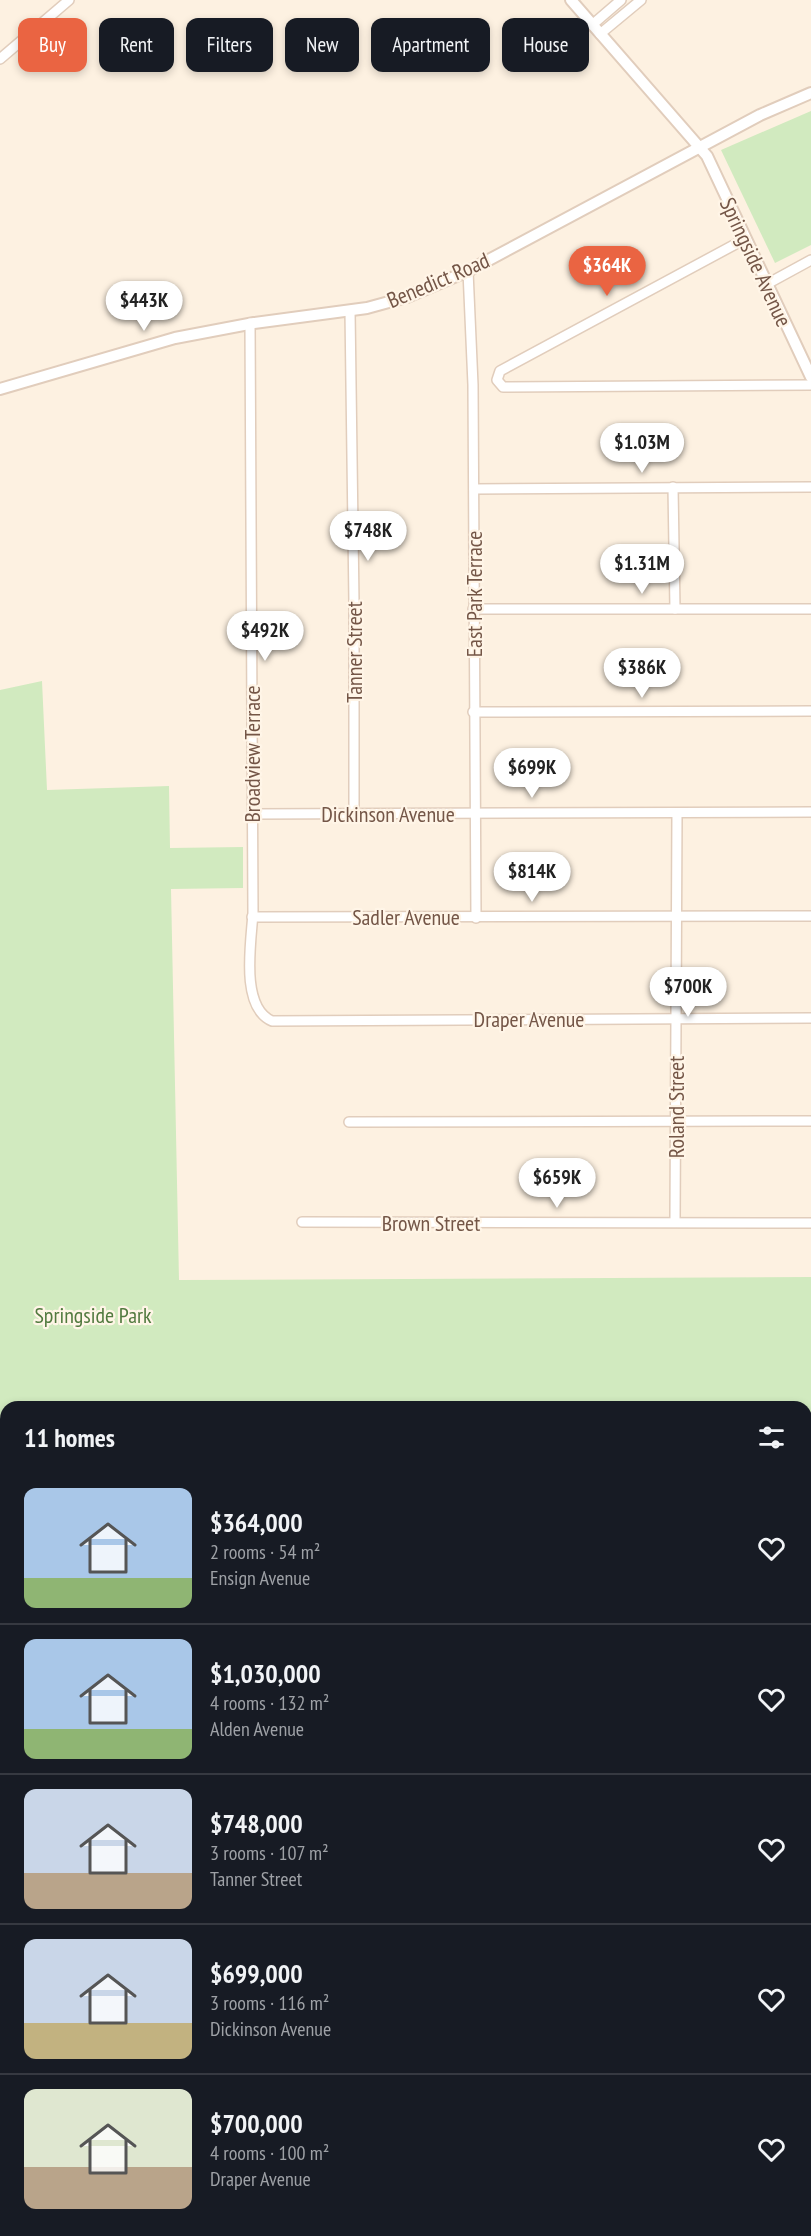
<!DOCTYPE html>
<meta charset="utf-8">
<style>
body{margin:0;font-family:"PT Sans Narrow",sans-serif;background:#242831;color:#f1f3f6;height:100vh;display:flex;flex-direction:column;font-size:22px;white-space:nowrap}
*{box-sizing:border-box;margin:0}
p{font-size:20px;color:#9ea1a6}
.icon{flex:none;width:33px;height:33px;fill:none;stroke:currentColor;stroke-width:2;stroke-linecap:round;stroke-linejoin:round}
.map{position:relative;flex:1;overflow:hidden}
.sheet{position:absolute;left:0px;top:1401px;width:812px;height:836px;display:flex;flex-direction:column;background:#171b24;border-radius:18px 18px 0 0;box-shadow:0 3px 9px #0003}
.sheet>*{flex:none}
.hud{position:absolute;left:18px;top:18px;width:776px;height:54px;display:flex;gap:12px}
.price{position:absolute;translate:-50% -51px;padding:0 14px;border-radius:21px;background:#fff;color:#222;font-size:20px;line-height:39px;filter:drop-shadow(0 2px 3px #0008)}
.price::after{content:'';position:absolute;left:50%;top:36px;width:18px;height:14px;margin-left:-9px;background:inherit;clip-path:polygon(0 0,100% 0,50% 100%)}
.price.current{background:#ea6442;color:#fff}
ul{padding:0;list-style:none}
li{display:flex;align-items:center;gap:18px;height:150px;padding:0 24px}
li+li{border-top:2px solid #363941}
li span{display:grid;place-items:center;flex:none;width:168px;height:120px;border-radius:12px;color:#555}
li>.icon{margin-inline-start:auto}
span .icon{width:72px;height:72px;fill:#fffc;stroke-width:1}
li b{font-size:26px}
h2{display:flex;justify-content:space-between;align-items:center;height:72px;padding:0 24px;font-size:26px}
.pill{padding:0 21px;border-radius:12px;background:#171b24;box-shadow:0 3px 9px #0003;font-size:21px;line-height:54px}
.pill.current{background:#ea6442;color:#fff}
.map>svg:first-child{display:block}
.education{fill:#eedef9}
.green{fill:#d1eabf}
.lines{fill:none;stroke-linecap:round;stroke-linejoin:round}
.minor-casing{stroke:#e1cdbc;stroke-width:12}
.tertiary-casing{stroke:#e1cdbc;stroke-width:14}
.primary-casing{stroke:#dbd3cf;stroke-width:16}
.minor{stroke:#fff;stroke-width:9}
.tertiary{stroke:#fff;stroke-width:10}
.primary{stroke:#fdd597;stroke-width:14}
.labels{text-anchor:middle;stroke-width:4.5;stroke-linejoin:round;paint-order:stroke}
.street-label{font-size:22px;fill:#745647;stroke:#fff5e7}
.park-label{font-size:22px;fill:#527a3f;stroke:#fff5e7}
</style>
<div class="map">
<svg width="811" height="2236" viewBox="0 0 811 2236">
<rect width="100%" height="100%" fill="#fdf1e1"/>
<rect class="education" x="0" y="1748" width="6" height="469"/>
<g class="green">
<path d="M811 111V245L775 263 721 150Z"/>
<path d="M42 681 47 790 169 786 170 848 243 847V888L171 889 179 1280 811 1277V1895H806V1407H6V1748H0V690Z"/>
</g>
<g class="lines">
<defs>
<g id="minor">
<path d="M592 25 621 0"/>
<path d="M600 34 641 0"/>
<path d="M0 59 69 0"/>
<path d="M745 239 500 371 497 380 503 387 811 385"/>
<path d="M468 271 473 385 476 918"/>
<path d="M767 284 811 260"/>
<path d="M350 311 354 603V814"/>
<path d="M250 323 253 913C251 943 240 1007 272 1021L811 1018"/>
<path d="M673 487 675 609"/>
<path d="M474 489 811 487"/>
<path d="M473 609H811"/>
<path d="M473 712 811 711"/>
<path d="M253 814 811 812"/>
<path d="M252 917 811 916"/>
<path d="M349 1122 811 1121"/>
<path d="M302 1222 811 1223"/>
<path d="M675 1222 677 813"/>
<path d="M678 2236V2230"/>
<path d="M799 2236V2230"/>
</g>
<g id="tertiary">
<path d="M571 0 707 156 811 377"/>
<path d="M0 389 175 338 254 323 367 308 407 297 468 271 760 115 811 93"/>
<path d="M238 2230V2236"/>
</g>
<g id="primary">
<path d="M806 2203H811"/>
<path d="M0 2234 52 2230"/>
</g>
</defs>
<use href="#minor" class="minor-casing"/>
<use href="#tertiary" class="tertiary-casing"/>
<use href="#primary" class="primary-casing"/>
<use href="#minor" class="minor"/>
<use href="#tertiary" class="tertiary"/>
<use href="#primary" class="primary"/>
</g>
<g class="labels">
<g class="street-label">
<text transform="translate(756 262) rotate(65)" y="8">Springside Avenue</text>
<text transform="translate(438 280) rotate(-23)" y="8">Benedict Road</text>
<text transform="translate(474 594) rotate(-90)" y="8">East Park Terrace</text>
<text transform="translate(354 652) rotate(-90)" y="8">Tanner Street</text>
<text transform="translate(252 754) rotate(-90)" y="8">Broadview Terrace</text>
<text x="388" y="822">Dickinson Avenue</text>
<text x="406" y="925">Sadler Avenue</text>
<text x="529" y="1027">Draper Avenue</text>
<text transform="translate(676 1107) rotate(-90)" y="8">Roland Street</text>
<text x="431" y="1231">Brown Street</text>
</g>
<g class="park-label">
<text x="93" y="1323">Springside Park</text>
</g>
</g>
</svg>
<b class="price current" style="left:607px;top:297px">$364K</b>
<b class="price" style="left:144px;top:332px">$443K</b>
<b class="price" style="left:642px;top:474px">$1.03M</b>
<b class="price" style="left:368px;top:562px">$748K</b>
<b class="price" style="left:642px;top:595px">$1.31M</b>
<b class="price" style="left:265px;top:662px">$492K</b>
<b class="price" style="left:642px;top:699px">$386K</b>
<b class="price" style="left:532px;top:799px">$699K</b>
<b class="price" style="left:532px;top:903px">$814K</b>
<b class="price" style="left:688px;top:1018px">$700K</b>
<b class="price" style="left:557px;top:1209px">$659K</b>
<div class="hud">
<a class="pill current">Buy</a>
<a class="pill">Rent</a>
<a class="pill">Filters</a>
<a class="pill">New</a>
<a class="pill">Apartment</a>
<a class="pill">House</a>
</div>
<section class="sheet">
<h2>11 homes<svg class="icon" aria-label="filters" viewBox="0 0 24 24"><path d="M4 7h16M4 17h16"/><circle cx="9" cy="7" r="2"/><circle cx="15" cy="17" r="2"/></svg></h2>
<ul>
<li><span style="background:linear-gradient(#a9c7e8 75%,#8fb573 0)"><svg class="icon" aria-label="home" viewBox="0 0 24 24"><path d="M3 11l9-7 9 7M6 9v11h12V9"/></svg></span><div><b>$364,000</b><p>2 rooms · 54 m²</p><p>Ensign Avenue</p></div><svg class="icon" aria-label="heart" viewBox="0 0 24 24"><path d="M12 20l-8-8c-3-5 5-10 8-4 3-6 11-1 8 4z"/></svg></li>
<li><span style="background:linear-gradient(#a9c7e8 75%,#8fb573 0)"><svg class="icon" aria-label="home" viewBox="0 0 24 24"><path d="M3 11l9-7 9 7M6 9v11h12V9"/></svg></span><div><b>$1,030,000</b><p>4 rooms · 132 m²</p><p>Alden Avenue</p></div><svg class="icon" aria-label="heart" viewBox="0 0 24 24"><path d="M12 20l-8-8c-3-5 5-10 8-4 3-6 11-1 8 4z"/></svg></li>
<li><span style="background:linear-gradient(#c9d6e8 70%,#b9a48a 0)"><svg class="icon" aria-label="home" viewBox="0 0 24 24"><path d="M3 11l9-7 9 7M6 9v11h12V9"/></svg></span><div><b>$748,000</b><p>3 rooms · 107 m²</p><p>Tanner Street</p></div><svg class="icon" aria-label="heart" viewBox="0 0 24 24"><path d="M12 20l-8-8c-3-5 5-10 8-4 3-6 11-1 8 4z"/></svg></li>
<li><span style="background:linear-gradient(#c9d6e8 70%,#c2b280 0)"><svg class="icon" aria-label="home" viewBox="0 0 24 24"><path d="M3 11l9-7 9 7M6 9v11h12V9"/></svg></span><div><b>$699,000</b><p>3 rooms · 116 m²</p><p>Dickinson Avenue</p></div><svg class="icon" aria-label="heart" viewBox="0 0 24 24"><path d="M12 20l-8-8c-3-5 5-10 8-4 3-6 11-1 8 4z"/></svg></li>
<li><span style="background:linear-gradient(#dfe7d0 65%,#b9a48a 0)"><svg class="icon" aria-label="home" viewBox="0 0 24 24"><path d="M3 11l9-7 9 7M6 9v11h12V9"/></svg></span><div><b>$700,000</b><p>4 rooms · 100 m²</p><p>Draper Avenue</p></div><svg class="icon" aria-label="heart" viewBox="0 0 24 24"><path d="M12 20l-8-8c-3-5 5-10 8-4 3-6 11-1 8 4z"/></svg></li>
</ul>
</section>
</div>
